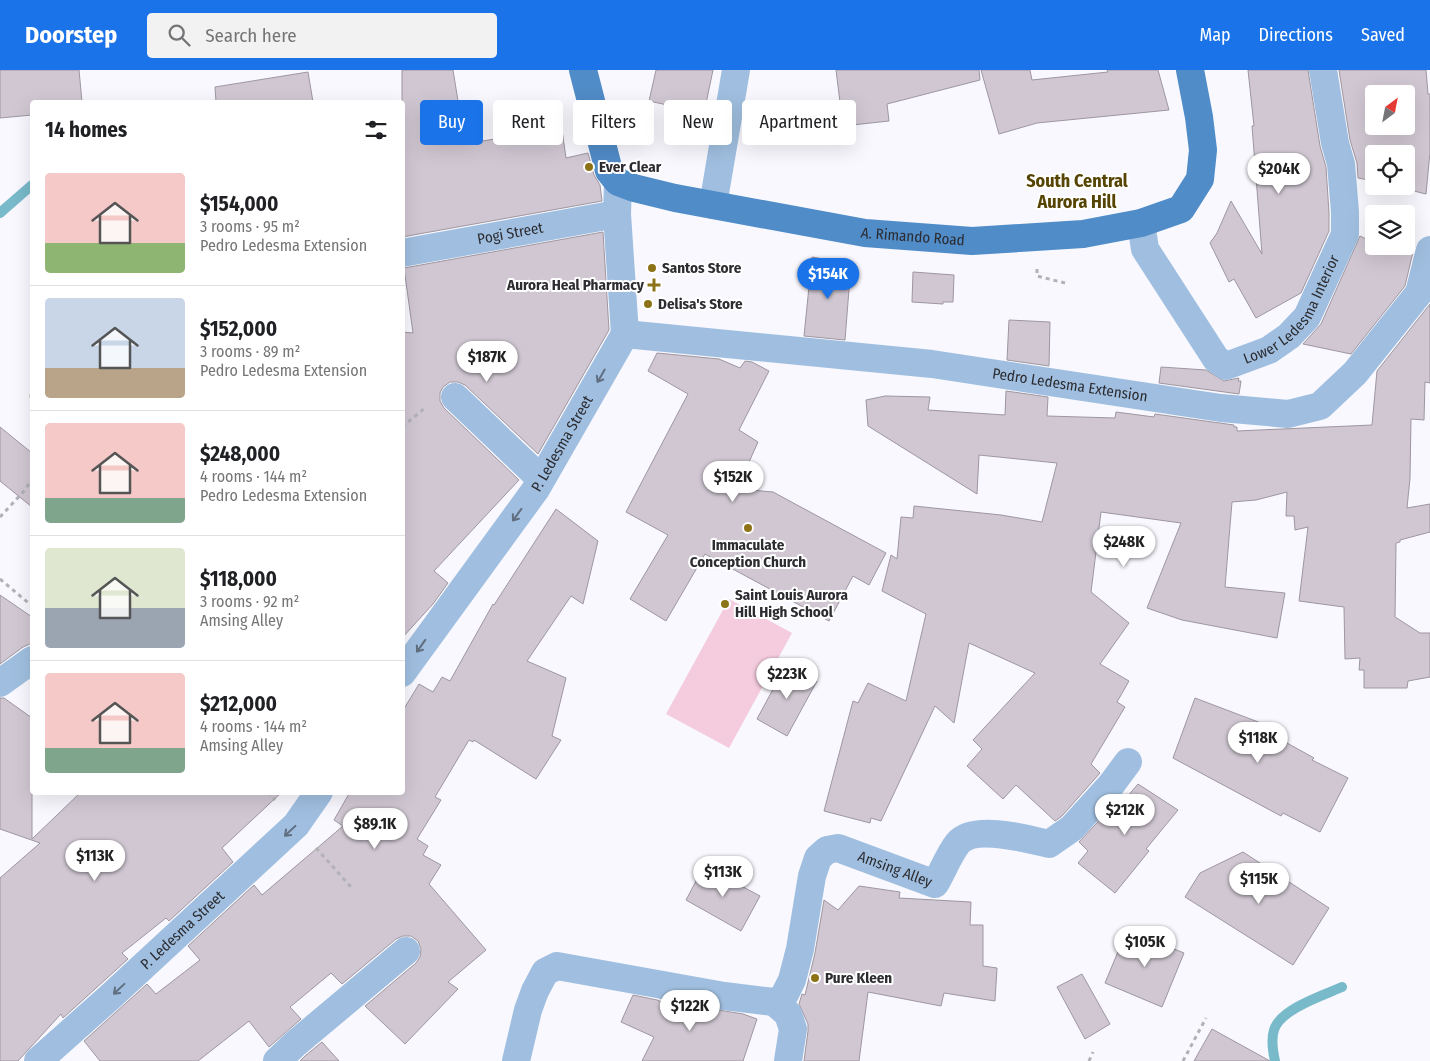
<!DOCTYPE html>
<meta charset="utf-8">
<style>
body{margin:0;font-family:"Fira Sans Condensed",sans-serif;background:#f2f2f2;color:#202124;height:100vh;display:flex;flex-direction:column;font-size:19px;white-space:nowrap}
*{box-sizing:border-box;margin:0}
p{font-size:16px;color:#757577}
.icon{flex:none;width:28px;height:28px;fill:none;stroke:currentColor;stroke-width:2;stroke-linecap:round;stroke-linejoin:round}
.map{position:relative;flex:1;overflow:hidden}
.panel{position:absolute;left:30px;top:30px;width:375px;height:695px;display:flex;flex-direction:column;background:#fff;border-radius:5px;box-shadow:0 5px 20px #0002}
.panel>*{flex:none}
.banner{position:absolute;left:420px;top:30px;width:475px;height:45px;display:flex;gap:10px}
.needle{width:32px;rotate:32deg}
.controls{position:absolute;left:1365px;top:15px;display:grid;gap:10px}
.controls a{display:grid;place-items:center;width:50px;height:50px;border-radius:5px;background:#fff;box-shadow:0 5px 20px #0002;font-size:25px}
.price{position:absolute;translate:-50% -42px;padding:0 11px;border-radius:18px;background:#fff;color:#222;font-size:16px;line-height:32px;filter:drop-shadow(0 1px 2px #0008)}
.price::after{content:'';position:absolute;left:50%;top:30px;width:15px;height:11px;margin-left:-8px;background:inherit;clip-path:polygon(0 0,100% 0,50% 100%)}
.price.active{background:#1a73e8;color:#fff}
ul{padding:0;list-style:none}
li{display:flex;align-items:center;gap:15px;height:125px;padding:0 15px}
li+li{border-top:1px solid #e0e0e0}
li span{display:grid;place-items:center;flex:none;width:140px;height:100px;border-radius:5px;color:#555}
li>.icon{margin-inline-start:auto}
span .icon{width:60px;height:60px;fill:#fffc;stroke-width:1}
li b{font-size:21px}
h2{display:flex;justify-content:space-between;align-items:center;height:60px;padding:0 15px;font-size:21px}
.tag{padding:0 18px;border-radius:5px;background:#fff;box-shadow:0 5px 20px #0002;font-size:18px;line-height:45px}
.tag.active{background:#1a73e8;color:#fff}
header{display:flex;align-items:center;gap:30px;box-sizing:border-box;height:70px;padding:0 25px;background:#1a73e8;color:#fff}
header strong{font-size:24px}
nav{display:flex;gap:28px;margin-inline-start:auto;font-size:18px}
.search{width:350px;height:45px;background:#f2f2f2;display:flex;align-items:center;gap:12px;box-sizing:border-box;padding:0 18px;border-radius:5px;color:#757577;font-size:19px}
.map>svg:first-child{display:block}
.green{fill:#f4ccdd}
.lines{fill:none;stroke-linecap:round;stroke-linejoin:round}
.stream{stroke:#78b9ca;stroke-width:10}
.building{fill:#d0c7d2;stroke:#9e96a0;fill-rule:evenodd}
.path{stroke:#b1b1b6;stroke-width:3;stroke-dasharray:4 4;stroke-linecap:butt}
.minor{stroke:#a0bfe0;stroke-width:28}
.major{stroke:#508cc8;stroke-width:28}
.oneway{stroke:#606e80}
.poi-dot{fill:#8d7317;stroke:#fff;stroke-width:2}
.labels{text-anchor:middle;stroke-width:4;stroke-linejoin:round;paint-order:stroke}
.poi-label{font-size:15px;font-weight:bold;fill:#2c2c31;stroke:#fff;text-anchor:start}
.street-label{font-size:15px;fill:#2c2c31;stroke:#fff}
.quarter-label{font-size:18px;font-weight:bold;fill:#564402;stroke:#fff}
</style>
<header>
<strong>Doorstep</strong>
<div class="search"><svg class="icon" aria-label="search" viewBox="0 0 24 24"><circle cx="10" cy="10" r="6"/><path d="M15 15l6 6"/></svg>Search here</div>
<nav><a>Map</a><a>Directions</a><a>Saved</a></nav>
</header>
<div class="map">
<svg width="1430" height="991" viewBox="0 0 1430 991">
<rect width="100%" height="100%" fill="#f8f8fe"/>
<path class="green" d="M729 529 792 563 729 678 666 644Z"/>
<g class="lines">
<g class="stream">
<path d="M0 143 32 115"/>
<path d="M1275 991C1273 982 1271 969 1274 960 1280 939 1324 925 1342 917"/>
</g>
</g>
<g class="building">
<path d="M0 0H79L82 32H32V45L0 48Z"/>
<path d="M402 0H453L465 74 512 66V67L562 60 566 88 588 83 594 105 600 115 602 131 402 167Z"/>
<path d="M656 0H713L704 43 649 31Z"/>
<path d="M836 0H979L980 10 887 34 889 51 843 56Z"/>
<path d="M981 0H1030L1032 10 1108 2 1107 0H1158L1169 40 1037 53 999 64Z"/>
<path d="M1248 0H1308L1320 76 1326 97 1329 143V161L1301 223 1256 248 1234 209 1229 212 1210 173 1217 163 1231 131 1262 184 1252 56H1254Z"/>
<path d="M1339 0H1426L1428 24H1430V82L1426 124 1394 116H1406V84H1374V111L1358 108 1357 93 1350 70ZM1374 24H1406V56H1374Z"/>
<path d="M308 2 313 32H216L215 17Z"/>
<path d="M603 162 609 260 538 384 465 315 458 312H450L443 317 440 323V331L444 338 519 410 434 501 448 513 433 534 402 568V262L413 263 404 198Z"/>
<path d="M1360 166 1374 173V176H1381L1394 183 1396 178 1413 182 1405 216 1351 284 1303 274 1321 254Z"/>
<path d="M812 187 851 194 845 270 804 266Z"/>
<path d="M913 202 954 205 953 232H943V234L912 232Z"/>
<path d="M1430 234V313L1425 312 1424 350 1411 349 1410 408 1407 438 1430 434V462L1400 470V472L1396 473 1395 547 1420 563H1430V607L1408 611 1407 618H1364V600H1359L1360 588 1345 589 1344 537 1299 531 1308 457 1295 460 1294 446H1286L1287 422 1256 430 1232 432 1225 517 1285 523 1277 568 1182 550 1147 538 1181 453 1101 442 1091 522 1129 553 1100 594 1129 611 1117 632 1125 637 1091 694 1100 703 1062 746 1055 751 1016 715 1003 729 967 696 982 679 973 670 1035 603 969 573 954 653 935 636 881 751 871 748 870 753 824 741 853 631 858 633 868 613 906 631 926 544 882 521 891 485 897 489 901 447 913 448 914 436 1001 445 1042 452 1057 393 979 385 977 424 868 356 866 330 885 326 930 327 928 340 1005 345 1006 321 1048 327 1047 346 1115 348 1116 342 1154 347 1155 344 1234 355V357H1237V361L1372 355 1377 301Z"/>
<path d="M1009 250 1050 252 1049 296 1007 290Z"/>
<path d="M657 283 719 289 740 298 745 291 752 292 769 301 739 360 758 372 749 392 717 394V417L773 422 886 483 869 515 853 506 829 551 705 484 666 551 630 529 668 465 626 442 688 324 648 301Z"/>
<path d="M1161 297 1206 300 1224 311 1239 308 1238 311H1241L1239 324 1159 313Z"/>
<path d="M0 357 32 383V437L0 411Z"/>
<path d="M556 439 598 471 583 534 571 526 527 591 566 608 552 666 561 670 536 709 474 670 473 672 469 670 435 727 441 730 417 769 428 776 423 785 441 795 429 814 486 880 448 912 458 919 405 974 365 936 416 893 420 887 421 879 418 871 411 866H403L396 869 342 914 331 903 290 937 301 949 269 977 249 951 198 991H100L84 971 147 914 156 924 200 890 188 876 254 815 262 825 343 756 334 750 350 722H402V642L419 614 433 622 442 607 450 611 493 534 494 535Z"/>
<path d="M0 525 32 547V573L23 577 0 594Z"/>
<path d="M786 595 817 611 787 666 757 649Z"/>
<path d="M0 628H4L32 648V769L81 722H282L222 778 233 792 169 851 166 848 122 883 128 889 63 948 61 944 18 991H0V808L40 773 0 759Z"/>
<path d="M1195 628 1282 661 1278 668 1314 688 1312 690 1348 708 1320 762 1283 743 1281 746 1173 688Z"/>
<path d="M1138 714 1178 740 1146 779 1149 781 1115 823 1078 793 1088 781 1079 772 1124 724 1127 727Z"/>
<path d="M1243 782 1329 838 1293 895 1185 827 1200 803Z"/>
<path d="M704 796 760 826 741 861 686 830Z"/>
<path d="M859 816 900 822 899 828 971 832 970 855H983V896L997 898 995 931 944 923 941 936 868 922 859 991H804L808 961V954L799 934 802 924 805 925 815 883 824 830 838 840Z"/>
<path d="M1127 860 1184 883 1162 937 1105 913Z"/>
<path d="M1082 904 1110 954 1085 969 1057 917Z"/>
<path d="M633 925 657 930 680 940 682 934 743 944 757 949 743 991H642L654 967 621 952Z"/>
<path d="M1212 959 1270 991H1194Z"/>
<path d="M322 972 339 991H300L305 986Z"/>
</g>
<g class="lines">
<g class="path">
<path d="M1037 199V206L1065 213"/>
<path d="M32 308 31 328 32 338"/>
<path d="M402 357 425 338"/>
<path d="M0 447 25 420 32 409"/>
<path d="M0 509 32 536"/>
<path d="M268 722 275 730"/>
<path d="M316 778 352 818"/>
<path d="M1089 991 1093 982"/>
<path d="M1183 991 1206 948"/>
</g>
<g class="minor">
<path d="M713 135 736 0"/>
<path id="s1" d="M1141 153 1145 179 1216 289 1226 296 1269 280 1289 266 1307 247 1345 164V142L1341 94 1335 73 1323 0"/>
<path id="s2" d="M402 183 617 144"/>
<path id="s3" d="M625 264 932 294 1221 338 1288 344 1320 336 1355 303 1419 223 1430 180"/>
<path d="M455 327 541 409"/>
<path id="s4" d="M402 603 536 419 625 264 617 144 618 112"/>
<path d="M0 613 32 590"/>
<path id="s5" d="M774 932 783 928 792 910 800 879 812 806 818 788 827 780 838 778 935 814C943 801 949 784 958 773 974 754 1028 769 1049 774L1072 758 1111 715 1128 692"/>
<path id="s6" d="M38 991 110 927 296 755 319 722"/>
<path d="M277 991 295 974 406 881"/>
<path d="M516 991 528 940 535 921 545 902 557 896 724 926 774 932 788 944 793 959 788 991"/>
</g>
<path class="major" id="s7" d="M583 0 609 101 618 112 634 118 675 128 865 163 972 171 1083 164 1141 153 1181 139 1200 109 1203 80 1199 47 1190 0"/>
</g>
<defs><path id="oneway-shaft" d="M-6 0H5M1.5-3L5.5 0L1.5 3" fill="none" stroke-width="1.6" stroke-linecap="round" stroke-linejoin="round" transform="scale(1.25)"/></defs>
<g class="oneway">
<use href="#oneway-shaft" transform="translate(601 306) rotate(120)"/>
<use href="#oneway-shaft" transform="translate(517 445) rotate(126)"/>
<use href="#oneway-shaft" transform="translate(421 576) rotate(125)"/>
<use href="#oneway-shaft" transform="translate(290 761) rotate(137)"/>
<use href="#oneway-shaft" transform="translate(119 919) rotate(137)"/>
</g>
<g class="poi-dot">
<circle cx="589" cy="97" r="5"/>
<circle cx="652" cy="198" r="5"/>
<path d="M651.5 207.5h5v5h5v5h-5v5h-5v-5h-5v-5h5z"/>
<circle cx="648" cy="234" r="5"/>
<circle cx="748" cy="458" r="5"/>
<circle cx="725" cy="534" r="5"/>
<circle cx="815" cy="908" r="5"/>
</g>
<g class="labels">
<g class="poi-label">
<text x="599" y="102">Ever Clear</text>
<text x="662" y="203">Santos Store</text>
<text x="644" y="220" text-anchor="end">Aurora Heal Pharmacy</text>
<text x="658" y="239">Delisa's Store</text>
<text x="748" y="480" text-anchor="middle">Immaculate<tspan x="748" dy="17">Conception Church</tspan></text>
<text x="735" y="530">Saint Louis Aurora<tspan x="735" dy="17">Hill High School</tspan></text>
<text x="825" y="913">Pure Kleen</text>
</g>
<g class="street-label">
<text dy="5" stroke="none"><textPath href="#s2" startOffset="110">Pogi Street</textPath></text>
<text dy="5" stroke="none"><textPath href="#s7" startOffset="419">A. Rimando Road</textPath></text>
<text dy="5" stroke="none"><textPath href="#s1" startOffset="261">Lower Ledesma Interior</textPath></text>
<text dy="5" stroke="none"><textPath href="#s3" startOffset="448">Pedro Ledesma Extension</textPath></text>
<text dy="5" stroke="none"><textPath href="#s4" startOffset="280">P. Ledesma Street</textPath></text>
<text dy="5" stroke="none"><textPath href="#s5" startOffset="239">Amsing Alley</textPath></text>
<text dy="5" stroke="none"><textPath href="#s6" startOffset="195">P. Ledesma Street</textPath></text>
</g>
<g class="quarter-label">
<text x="1077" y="117">South Central<tspan x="1077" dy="21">Aurora Hill</tspan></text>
</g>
</g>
</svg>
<div class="controls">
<a><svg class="needle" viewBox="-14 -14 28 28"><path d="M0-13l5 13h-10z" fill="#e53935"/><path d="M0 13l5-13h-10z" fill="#757577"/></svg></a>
<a><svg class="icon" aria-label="locate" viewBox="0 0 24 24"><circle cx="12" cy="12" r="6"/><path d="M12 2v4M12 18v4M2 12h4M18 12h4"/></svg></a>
<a><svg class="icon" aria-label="layers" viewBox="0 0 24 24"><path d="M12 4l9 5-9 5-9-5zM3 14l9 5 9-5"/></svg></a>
</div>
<b class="price" style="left:1279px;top:125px">$204K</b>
<b class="price active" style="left:828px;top:230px">$154K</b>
<b class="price" style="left:487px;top:313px">$187K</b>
<b class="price" style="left:733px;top:433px">$152K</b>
<b class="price" style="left:1124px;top:498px">$248K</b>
<b class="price" style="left:787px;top:630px">$223K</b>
<b class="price" style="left:1258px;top:694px">$118K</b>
<b class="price" style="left:1125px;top:766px">$212K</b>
<b class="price" style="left:375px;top:780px">$89.1K</b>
<b class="price" style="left:95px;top:812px">$113K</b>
<b class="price" style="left:723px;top:828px">$113K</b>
<b class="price" style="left:1259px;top:835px">$115K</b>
<b class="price" style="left:1145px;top:898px">$105K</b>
<b class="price" style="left:690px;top:962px">$122K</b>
<div class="banner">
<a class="tag active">Buy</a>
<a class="tag">Rent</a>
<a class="tag">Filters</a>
<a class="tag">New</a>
<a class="tag">Apartment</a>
</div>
<section class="panel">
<h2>14 homes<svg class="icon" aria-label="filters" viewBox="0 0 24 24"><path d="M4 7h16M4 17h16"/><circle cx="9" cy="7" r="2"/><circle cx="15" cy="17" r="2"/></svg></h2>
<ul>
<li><span style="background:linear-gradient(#f6c9c9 70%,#8fb573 0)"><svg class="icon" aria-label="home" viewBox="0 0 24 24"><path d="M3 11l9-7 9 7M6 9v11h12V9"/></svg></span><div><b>$154,000</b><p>3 rooms · 95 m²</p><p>Pedro Ledesma Extension</p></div></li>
<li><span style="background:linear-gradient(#c9d6e8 70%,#b9a48a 0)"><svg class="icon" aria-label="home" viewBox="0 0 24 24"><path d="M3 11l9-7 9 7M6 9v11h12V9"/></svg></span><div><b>$152,000</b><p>3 rooms · 89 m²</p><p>Pedro Ledesma Extension</p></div></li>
<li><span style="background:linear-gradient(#f6c9c9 75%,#7fa58c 0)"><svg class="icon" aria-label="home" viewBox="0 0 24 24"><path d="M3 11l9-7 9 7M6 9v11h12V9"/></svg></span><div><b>$248,000</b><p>4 rooms · 144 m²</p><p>Pedro Ledesma Extension</p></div></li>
<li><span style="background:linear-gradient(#dfe7d0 60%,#9aa5b1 0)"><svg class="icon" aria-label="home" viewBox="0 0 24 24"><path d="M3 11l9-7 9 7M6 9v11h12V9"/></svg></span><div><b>$118,000</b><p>3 rooms · 92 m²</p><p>Amsing Alley</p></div></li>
<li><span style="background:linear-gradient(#f6c9c9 75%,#7fa58c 0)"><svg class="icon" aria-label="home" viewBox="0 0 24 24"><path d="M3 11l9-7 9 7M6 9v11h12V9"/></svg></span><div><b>$212,000</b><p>4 rooms · 144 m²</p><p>Amsing Alley</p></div></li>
</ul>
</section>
</div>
